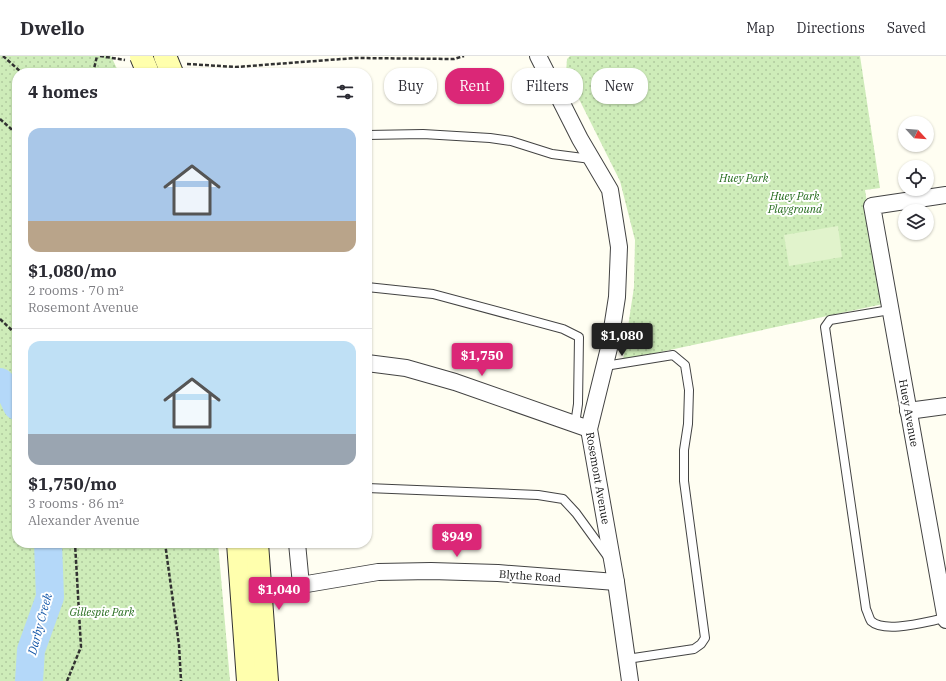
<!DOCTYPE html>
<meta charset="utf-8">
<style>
body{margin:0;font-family:"IBM Plex Serif",serif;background:#f7f7f7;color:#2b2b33;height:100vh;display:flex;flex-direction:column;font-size:15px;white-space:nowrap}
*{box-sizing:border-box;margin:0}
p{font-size:13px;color:#7c7c81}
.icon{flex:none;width:22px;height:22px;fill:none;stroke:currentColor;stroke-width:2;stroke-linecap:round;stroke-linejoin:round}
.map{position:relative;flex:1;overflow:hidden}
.panel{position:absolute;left:12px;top:12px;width:360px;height:480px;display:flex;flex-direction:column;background:#fff;border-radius:16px;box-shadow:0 1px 3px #0004}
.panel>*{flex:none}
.guide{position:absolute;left:384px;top:12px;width:380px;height:36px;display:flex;gap:8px}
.needle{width:26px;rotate:116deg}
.buttons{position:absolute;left:898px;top:60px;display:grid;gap:8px}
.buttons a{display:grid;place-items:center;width:36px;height:36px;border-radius:50%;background:#fff;box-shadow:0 1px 3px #0004;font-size:20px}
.price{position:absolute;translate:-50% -34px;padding:0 9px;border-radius:4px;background:#db2777;color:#fff;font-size:13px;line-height:26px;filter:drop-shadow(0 1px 2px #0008)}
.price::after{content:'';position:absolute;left:50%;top:24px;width:12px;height:9px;margin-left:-6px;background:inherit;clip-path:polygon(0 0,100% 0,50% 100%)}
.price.active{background:#222;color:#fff}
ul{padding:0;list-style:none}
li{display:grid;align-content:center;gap:8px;height:212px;padding:0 16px}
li+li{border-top:1px solid #e1e1e2}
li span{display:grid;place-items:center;height:124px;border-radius:12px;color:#555}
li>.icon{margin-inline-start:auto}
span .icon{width:72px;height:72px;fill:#fffc;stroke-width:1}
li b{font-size:17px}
h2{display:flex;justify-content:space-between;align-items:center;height:48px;padding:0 16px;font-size:17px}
.pill{padding:0 14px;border-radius:16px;background:#fff;box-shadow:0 1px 3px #0004;font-size:14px;line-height:36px}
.pill.active{background:#db2777;color:#fff}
header{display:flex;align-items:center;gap:24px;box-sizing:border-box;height:56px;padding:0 20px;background:#fff;border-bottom:1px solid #e1e1e2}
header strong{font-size:19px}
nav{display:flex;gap:22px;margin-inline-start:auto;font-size:14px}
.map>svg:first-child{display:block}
.park{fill:url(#park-dots)}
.pitch{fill:#e1f3cc}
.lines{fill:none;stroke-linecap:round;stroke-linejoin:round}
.river{stroke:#b4d8f9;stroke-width:28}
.service-casing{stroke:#434343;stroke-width:10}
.minor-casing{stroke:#434343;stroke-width:18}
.secondary-casing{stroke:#323232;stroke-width:24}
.path{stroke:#323232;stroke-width:2.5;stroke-dasharray:4 2;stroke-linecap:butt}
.service{stroke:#fff;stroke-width:8}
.minor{stroke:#fff;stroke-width:16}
.secondary{stroke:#ffffad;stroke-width:22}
.secondary-bridge-casing{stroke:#323232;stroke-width:24;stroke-linecap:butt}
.secondary-bridge{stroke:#ffffad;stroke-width:22}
.labels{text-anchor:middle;stroke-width:4;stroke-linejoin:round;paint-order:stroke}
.park-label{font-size:11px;font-style:italic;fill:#246b1c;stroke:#fff}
.street-label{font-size:11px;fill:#101010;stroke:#fff}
.water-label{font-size:12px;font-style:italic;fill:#1256a8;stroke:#fff}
</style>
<header>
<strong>Dwello</strong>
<nav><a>Map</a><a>Directions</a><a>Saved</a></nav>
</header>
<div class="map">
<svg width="946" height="625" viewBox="0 0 946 625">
<defs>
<pattern id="park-dots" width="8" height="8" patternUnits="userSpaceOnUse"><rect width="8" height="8" fill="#ceecb9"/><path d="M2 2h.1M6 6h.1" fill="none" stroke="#b0c99e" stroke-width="1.8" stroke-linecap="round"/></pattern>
</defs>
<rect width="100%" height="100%" fill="#fffef2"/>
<g class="park">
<path d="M0 0H111L119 17H17V487H218L230 625H0Z"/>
<path d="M570 0H860L880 132 865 134 883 248 623 304 634 231 635 184 620 125 566 17 567 3Z"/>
</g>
<path class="pitch" d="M838 170 842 201 789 210 784 179Z"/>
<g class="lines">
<g class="river">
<path d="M0 326 10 335 17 350"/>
<path d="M29 625 31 594 50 541 48 487"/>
</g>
<defs>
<g id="service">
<path d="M367 79 423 78 490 82 511 85 552 98 591 103"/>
<path d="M367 231 433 238 563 273 579 281 578 348 575 368"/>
<path d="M890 254 830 264 825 271 866 553C868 557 869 562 871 565 885 578 928 565 946 562"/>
<path d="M605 310 673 299 685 309 689 334 688 368 684 394V425L705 582 701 588 694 593 627 603"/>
<path d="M367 432 538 439 563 443 576 457 608 501"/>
</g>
<g id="minor">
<path d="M538 0 580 83 610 134 619 191 617 241 609 292 589 373 616 526 630 625"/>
<path d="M946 139 872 150 946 564"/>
<path d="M367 307 406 312 455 326 589 373"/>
<path d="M908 355 946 350"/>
<path d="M297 487 301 529 378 516 431 515 498 517 616 526"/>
</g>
<g id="secondary">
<path d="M238 487 248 625"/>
<path d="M257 487 267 625"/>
</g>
</defs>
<use href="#service" class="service-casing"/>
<use href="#minor" class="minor-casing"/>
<use href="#secondary" class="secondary-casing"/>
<g class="path">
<path d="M3 0 22 17"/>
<path d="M100 0 125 4"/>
<path d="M187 8 236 11 355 2 454 3 464 0"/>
<path d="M93 17 97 0"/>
<path d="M0 63 17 78"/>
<path d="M0 263 17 279"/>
<path d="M165 487 179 589 181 625"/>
<path d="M67 625 81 591 75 487"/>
</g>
<use href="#service" class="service"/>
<use href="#minor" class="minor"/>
<use href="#secondary" class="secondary"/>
<defs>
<g id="secondary-bridge">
<path d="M141 0 148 17"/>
<path d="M165 0 172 17"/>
</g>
</defs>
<use href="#secondary-bridge" class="secondary-bridge-casing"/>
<use href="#secondary-bridge" class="secondary-bridge"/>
</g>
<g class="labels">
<g class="park-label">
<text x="744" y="126">Huey Park</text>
<text x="795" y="144">Huey Park<tspan x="795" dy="13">Playground</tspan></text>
<text x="102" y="560">Gillespie Park</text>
</g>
<g class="street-label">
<text transform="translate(909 357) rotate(80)" y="4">Huey Avenue</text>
<text transform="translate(598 422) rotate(80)" y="4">Rosemont Avenue</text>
<text transform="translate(530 520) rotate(4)" y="4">Blythe Road</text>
</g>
<g class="water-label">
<text transform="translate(40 568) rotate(-75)" y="4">Darby Creek</text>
</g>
</g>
</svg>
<div class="buttons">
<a><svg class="needle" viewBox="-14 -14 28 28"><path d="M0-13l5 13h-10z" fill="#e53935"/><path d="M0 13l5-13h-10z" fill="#7c7c81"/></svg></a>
<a><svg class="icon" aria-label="locate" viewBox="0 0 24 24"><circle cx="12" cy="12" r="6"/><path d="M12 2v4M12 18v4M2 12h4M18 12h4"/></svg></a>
<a><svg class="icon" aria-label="layers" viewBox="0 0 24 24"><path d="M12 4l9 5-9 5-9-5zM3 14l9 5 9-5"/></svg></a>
</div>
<b class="price active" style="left:622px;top:301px">$1,080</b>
<b class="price" style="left:482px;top:321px">$1,750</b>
<b class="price" style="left:457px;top:502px">$949</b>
<b class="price" style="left:279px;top:555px">$1,040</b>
<div class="guide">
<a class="pill">Buy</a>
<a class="pill active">Rent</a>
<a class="pill">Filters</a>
<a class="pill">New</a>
</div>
<section class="panel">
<h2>4 homes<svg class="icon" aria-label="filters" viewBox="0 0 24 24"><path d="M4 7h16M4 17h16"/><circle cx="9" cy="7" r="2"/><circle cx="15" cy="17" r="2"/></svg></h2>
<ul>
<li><span style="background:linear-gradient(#a9c7e8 75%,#b9a48a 0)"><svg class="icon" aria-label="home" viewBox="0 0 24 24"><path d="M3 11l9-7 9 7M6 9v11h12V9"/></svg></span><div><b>$1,080/mo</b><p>2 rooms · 70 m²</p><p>Rosemont Avenue</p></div></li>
<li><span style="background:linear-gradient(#bfe0f5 75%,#9aa5b1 0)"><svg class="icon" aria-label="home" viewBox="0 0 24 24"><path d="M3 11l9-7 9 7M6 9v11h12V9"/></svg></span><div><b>$1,750/mo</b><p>3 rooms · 86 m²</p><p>Alexander Avenue</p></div></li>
</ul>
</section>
</div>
